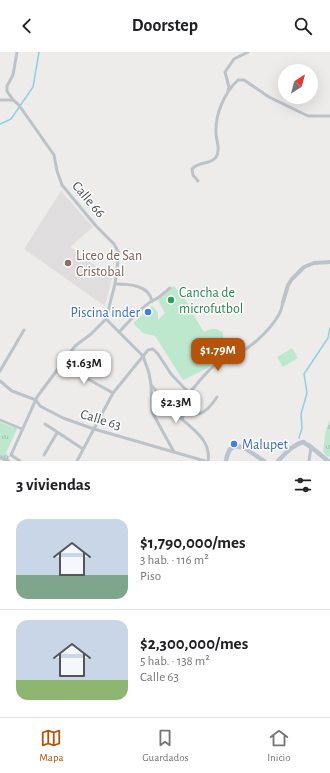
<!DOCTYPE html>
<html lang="es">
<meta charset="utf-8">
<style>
body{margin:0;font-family:"Alegreya Sans",sans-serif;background:#f6f6f6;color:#202124;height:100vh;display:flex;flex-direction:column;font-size:15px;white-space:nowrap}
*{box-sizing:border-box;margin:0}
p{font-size:13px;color:#757577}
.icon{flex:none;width:22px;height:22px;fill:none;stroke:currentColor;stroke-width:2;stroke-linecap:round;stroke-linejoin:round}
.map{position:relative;height:409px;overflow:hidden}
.details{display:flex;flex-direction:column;background:#fff;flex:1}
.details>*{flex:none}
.needle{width:26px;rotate:36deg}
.buttons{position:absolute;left:278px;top:12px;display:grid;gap:8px}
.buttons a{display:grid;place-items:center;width:40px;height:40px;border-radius:50%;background:#fff;box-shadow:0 4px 16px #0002;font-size:20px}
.price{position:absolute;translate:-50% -34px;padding:0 9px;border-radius:8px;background:#fff;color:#222;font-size:13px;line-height:26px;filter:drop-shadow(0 1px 2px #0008)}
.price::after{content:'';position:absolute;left:50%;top:24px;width:12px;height:9px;margin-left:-6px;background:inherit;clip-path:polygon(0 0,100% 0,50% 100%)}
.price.selected{background:#b45309;color:#fff}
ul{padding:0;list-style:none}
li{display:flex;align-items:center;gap:12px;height:100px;padding:0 16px}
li+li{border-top:1px solid #e0e0e0}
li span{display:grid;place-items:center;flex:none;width:112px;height:80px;border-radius:12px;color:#555}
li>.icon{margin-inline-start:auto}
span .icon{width:48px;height:48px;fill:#fffc;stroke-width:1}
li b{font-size:17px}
h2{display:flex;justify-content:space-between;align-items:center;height:48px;padding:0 16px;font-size:17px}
header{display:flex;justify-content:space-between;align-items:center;height:52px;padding:0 16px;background:#fff;font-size:18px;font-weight:600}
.dock{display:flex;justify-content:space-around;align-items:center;height:56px;border-top:1px solid #e0e0e0;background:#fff;font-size:11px;color:#757577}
.dock a{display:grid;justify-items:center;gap:2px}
.dock .selected{color:#b45309}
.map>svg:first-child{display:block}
.education{fill:#dfdddd}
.park{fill:url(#park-tufts)}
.pitch{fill:#bee8ce}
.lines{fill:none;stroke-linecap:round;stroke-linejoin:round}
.stream{stroke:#90cfe0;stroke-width:1.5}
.pedestrian{stroke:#bbc3c9;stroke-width:2.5}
.minor{stroke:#bbc3c9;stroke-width:3}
.tertiary{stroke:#bbc3c9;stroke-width:4}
.secondary{stroke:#bbc4ce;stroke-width:4.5}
.education-dot{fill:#8d6e63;stroke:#fff;stroke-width:1.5}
.leisure-dot{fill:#2e9e5b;stroke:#fff;stroke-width:1.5}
.shop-dot{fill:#3f7fe0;stroke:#fff;stroke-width:1.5}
.labels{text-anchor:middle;stroke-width:3;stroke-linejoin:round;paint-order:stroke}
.street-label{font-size:14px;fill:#464f56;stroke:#fff}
.education-label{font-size:14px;fill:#785e54;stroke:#fff;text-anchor:start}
.leisure-label{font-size:14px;fill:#27864d;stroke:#fff;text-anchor:start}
.shop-label{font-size:14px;fill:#366cbe;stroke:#fff;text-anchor:end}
</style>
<header><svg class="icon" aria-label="back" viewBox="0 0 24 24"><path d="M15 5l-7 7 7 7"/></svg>Doorstep<svg class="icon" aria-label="search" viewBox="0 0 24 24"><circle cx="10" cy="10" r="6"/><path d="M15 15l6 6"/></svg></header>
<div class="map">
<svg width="330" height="409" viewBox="0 0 330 409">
<defs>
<pattern id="park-tufts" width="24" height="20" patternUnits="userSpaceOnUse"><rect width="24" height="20" fill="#bee8ce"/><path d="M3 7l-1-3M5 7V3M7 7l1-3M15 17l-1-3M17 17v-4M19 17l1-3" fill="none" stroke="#9cbeaa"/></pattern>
</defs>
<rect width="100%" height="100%" fill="#eeebeb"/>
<path class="education" d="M61 139 93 175 70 195 112 226 105 254 24 197Z"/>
<g class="park">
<path d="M330 367V405L326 404 323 399 326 378Z"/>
<path d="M0 370 17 377 6 401 10 405 7 409 0 406Z"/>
</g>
<g class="pitch">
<path d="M174 234 189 253 196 267 204 280C212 276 216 275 223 281 224 293 215 298 215 309L208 316 183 328 155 284 143 281 133 271 152 254 158 261V268L165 261 158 248Z"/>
<path d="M292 296 298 306 283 315 277 305Z"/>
</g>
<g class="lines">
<g class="stream">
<path d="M0 72 11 67 33 35 39 0"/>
<path d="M299 386 302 376 301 362 307 341 304 322 328 286 330 276"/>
</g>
<path class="pedestrian" d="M0 368 22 377"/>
<g class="minor">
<path d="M17 0 13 23 7 34V39L13 48 18 52 28 66 54 103 57 119 62 133 96 174 114 192 119 201 115 232 106 267 91 282 75 294 37 345 11 403 20 409"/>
<path d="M228 39 229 35 225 20 234 7 248 0"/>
<path d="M0 48H13"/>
<path d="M198 129 193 123 192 117C199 109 211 113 216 105 221 97 216 89 216 81 215 63 224 41 238 28H244L269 45 308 64H330"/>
<path d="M115 232C129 232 149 233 152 249"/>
<path d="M106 267 143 304 149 321 151 333 152 360 174 400"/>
<path d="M119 280C128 271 140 256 152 249 159 246 164 241 170 236"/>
<path d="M61 312 113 341"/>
<path d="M0 319 24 278"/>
<path d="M0 329 12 339 36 348 40 354 63 366 94 377 205 409"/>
<path d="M151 333C160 342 167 354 176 362 189 375 212 387 208 409"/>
<path d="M185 361C200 367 209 357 217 345"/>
<path d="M182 367 186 356 189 341"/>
<path d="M45 372 83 397"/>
<path d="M44 403 57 381"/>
<path d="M77 409 113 341 148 298 153 297 158 302 171 322 189 341C198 331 206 320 216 312 220 309 226 309 230 306 248 298 268 281 278 264 281 260 282 255 283 250"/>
<path d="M309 409 311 395"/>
</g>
<g class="tertiary">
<path d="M283 250 288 233 292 227 304 215 314 211 330 210"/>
<path d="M0 405 8 409"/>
</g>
<g class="secondary">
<path d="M226 409 227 404 230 397 237 394 246 397 264 409"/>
<path d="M278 409C286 401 292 393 303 390L311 395 328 409"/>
</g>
</g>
<circle class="education-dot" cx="68" cy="211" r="4"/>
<circle class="leisure-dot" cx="171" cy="248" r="4"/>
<g class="shop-dot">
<circle cx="148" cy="260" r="4"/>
<circle cx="234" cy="392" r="4"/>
</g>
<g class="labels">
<g class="street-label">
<text transform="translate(89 147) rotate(50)" y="5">Calle 66</text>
<text transform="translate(101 367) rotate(17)" y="5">Calle 63</text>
</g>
<g class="education-label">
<text x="76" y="208">Liceo de San<tspan x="76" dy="16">Cristobal</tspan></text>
</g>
<g class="leisure-label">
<text x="179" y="245">Cancha de<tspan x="179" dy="16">microfutbol</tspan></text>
</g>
<g class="shop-label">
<text x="140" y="265">Piscina inder</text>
<text x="242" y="397" text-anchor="start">Malupet</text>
</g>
</g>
</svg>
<div class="buttons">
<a><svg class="needle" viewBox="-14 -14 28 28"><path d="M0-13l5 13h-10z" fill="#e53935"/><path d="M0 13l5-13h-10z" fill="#757577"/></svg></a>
</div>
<b class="price selected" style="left:218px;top:320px">$1.79M</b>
<b class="price" style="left:84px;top:333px">$1.63M</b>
<b class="price" style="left:176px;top:372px">$2.3M</b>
</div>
<section class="details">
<h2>3 viviendas<svg class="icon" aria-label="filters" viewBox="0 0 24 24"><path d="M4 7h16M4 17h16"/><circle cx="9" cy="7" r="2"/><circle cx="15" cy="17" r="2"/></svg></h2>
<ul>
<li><span style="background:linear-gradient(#c9d6e8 70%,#7fa58c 0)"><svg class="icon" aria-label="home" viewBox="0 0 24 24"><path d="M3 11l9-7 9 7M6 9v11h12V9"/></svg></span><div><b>$1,790,000/mes</b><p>3 hab. · 116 m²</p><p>Piso</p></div></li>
<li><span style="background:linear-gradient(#c9d6e8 75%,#8fb573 0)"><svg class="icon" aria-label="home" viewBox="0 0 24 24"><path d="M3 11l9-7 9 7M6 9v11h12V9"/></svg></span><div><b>$2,300,000/mes</b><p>5 hab. · 138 m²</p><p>Calle 63</p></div></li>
</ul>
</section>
<nav class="dock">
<a class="selected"><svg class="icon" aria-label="map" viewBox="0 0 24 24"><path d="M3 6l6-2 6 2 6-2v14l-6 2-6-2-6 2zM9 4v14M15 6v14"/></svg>Mapa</a>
<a><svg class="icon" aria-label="saved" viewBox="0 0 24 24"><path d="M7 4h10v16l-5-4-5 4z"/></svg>Guardados</a>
<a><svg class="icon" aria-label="home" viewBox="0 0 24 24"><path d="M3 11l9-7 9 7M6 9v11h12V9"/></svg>Inicio</a>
</nav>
